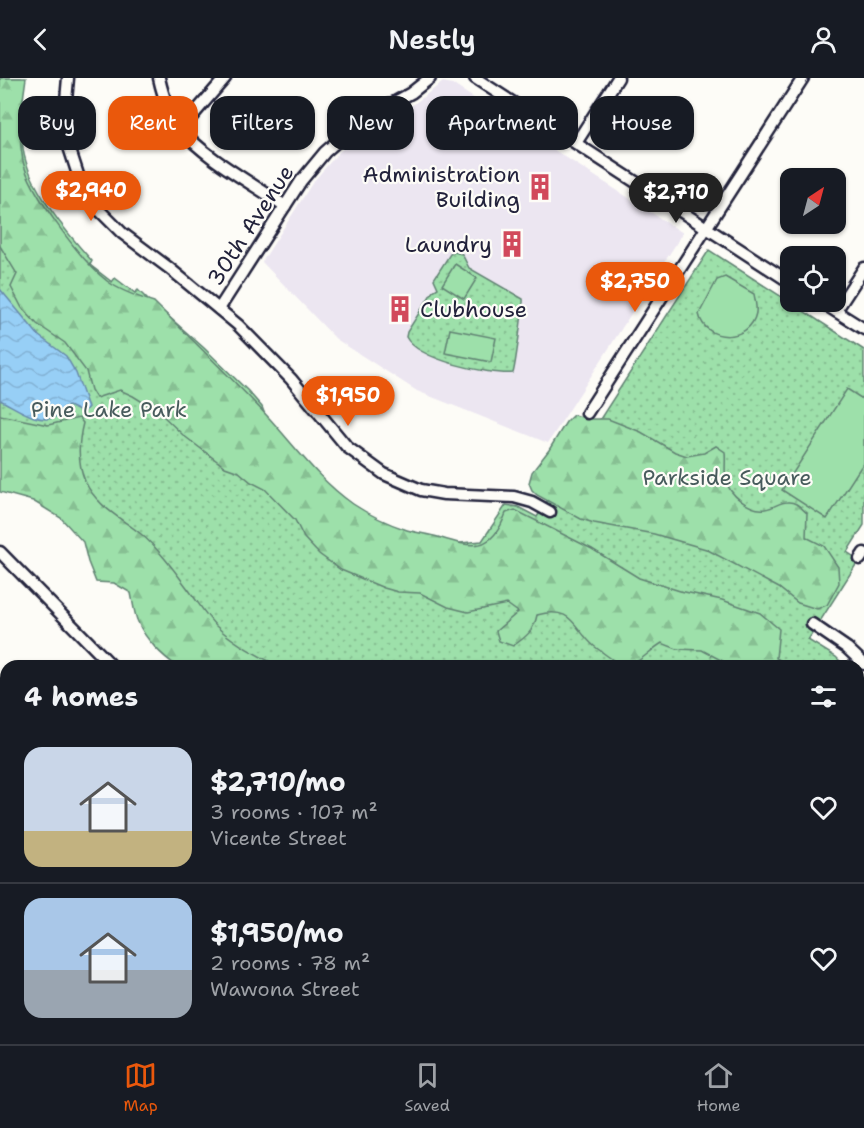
<!DOCTYPE html>
<meta charset="utf-8">
<style>
body{margin:0;font-family:"Shantell Sans",sans-serif;background:#242831;color:#f1f3f6;height:100vh;display:flex;flex-direction:column;font-size:22px;white-space:nowrap}
*{box-sizing:border-box;margin:0}
p{font-size:20px;color:#9ea1a6}
.icon{flex:none;width:33px;height:33px;fill:none;stroke:currentColor;stroke-width:2;stroke-linecap:round;stroke-linejoin:round}
.map{position:relative;flex:1;overflow:hidden}
.sheet{position:absolute;left:0px;top:582px;width:864px;height:384px;display:flex;flex-direction:column;background:#171b24;border-radius:18px 18px 0 0;box-shadow:0 2px 4px #0004}
.sheet>*{flex:none}
.banner{position:absolute;left:18px;top:18px;width:828px;height:54px;display:flex;gap:12px}
.needle{width:39px;rotate:36deg}
.controls{position:absolute;left:780px;top:90px;display:grid;gap:12px}
.controls a{display:grid;place-items:center;width:66px;height:66px;border-radius:12px;background:#171b24;box-shadow:0 2px 4px #0004;font-size:30px}
.price{position:absolute;translate:-50% -51px;padding:0 14px;border-radius:21px;background:#ea580c;color:#fff;font-size:20px;line-height:39px;filter:drop-shadow(0 2px 3px #0008)}
.price::after{content:'';position:absolute;left:50%;top:36px;width:18px;height:14px;margin-left:-9px;background:inherit;clip-path:polygon(0 0,100% 0,50% 100%)}
.price.current{background:#222;color:#fff}
ul{padding:0;list-style:none}
li{display:flex;align-items:center;gap:18px;height:150px;padding:0 24px}
li+li{border-top:2px solid #363941}
li span{display:grid;place-items:center;flex:none;width:168px;height:120px;border-radius:18px;color:#555}
li>.icon{margin-inline-start:auto}
span .icon{width:72px;height:72px;fill:#fffc;stroke-width:1}
li b{font-size:26px}
h2{display:flex;justify-content:space-between;align-items:center;height:72px;padding:0 24px;font-size:26px}
.tag{padding:0 21px;border-radius:18px;background:#171b24;box-shadow:0 2px 4px #0004;font-size:21px;line-height:54px}
.tag.current{background:#ea580c;color:#fff}
header{display:flex;justify-content:space-between;align-items:center;height:78px;padding:0 24px;background:#171b24;font-size:27px;font-weight:600}
.tabs{display:flex;justify-content:space-around;align-items:center;height:84px;border-top:2px solid #363941;background:#171b24;font-size:16px;color:#9ea1a6}
.tabs a{display:grid;justify-items:center;gap:3px}
.tabs .current{color:#ea580c}
.map>svg:first-child{display:block}
.built{fill:#ece6f1}
.green{fill:url(#green-dots);stroke:#608172;stroke-width:1.5}
.forest{fill:url(#forest-firs);stroke:#608172;stroke-width:1.5}
.pitch{fill:#9de0aa;stroke:#608172;stroke-width:1.5}
.water{fill:url(#water-waves);stroke:#688aab;stroke-width:1.5}
.lines{fill:none;stroke-linecap:round;stroke-linejoin:round}
.minor-casing{stroke:#22223b;stroke-width:15}
.major-casing{stroke:#22223b;stroke-width:18}
.minor{stroke:#fdfcf7;stroke-width:10}
.major{stroke:#fdfcf7;stroke-width:14}
.labels{text-anchor:middle;stroke-width:4.5;stroke-linejoin:round;paint-order:stroke}
.poi-label{font-size:22px;fill:#22223b;stroke:#fdfcf7;text-anchor:end}
.street-label{font-size:22px;fill:#22223b;stroke:#fdfcf7}
.park-label{font-size:22px;fill:#475b5c;stroke:#fdfcf7}
</style>
<header><svg class="icon" aria-label="back" viewBox="0 0 24 24"><path d="M15 5l-7 7 7 7"/></svg>Nestly<svg class="icon" aria-label="person" viewBox="0 0 24 24"><circle cx="12" cy="8" r="4"/><path d="M4 21q1-7 8-7t8 7"/></svg></header>
<div class="map">
<svg width="864" height="966" viewBox="0 0 864 966">
<defs>
<pattern id="green-dots" width="8" height="8" patternUnits="userSpaceOnUse" patternTransform="scale(1.5)"><rect width="8" height="8" fill="#9de0aa"/><path d="M2 2h.1M6 6h.1" fill="none" stroke="#87c093" stroke-width="1.8" stroke-linecap="round"/></pattern>
<pattern id="forest-firs" width="22" height="20" patternUnits="userSpaceOnUse" patternTransform="scale(1.5)"><rect width="22" height="20" fill="#9de0aa"/><path d="M5 1l3.5 6h-7zM16 11l3.5 6h-7z" fill="#87c093"/></pattern>
<pattern id="water-waves" width="16" height="10" patternUnits="userSpaceOnUse" patternTransform="scale(1.5)"><rect width="16" height="10" fill="#97cff6"/><path d="M0 5q4-4 8 0t8 0" fill="none" stroke="#82b1d4"/></pattern>
</defs>
<rect width="100%" height="100%" fill="#fdfcf7"/>
<filter id="ink" filterUnits="userSpaceOnUse"><feTurbulence type="fractalNoise" baseFrequency=".0167" numOctaves="2"/><feDisplacementMap in="SourceGraphic" scale="12" xChannelSelector="R" yChannelSelector="G"/><feConvolveMatrix kernelMatrix="1 2 1 2 8 2 1 2 1" color-interpolation-filters="sRGB"/></filter>
<g filter="url(#ink)">
<path class="built" d="M443 4 452 6 683 155 548 365 417 313 336 261 262 184 313 104 339 74 372 48 414 26Z"/>
<g class="green">
<path d="M0 0H21C21 23 21 47 23 70 28 109 67 155 92 183L90 187 112 204 115 200 135 215 138 212 153 227 159 230 204 270 248 313 262 329 267 342 350 434 449 466 482 463 506 427 518 429 537 439 709 172 864 272V447L847 474 859 482 808 562 836 579 845 588H234L0 383Z"/>
<path d="M454 174 462 176 469 190 523 221C524 225 515 290 513 295 489 297 418 282 406 259L407 254 433 213 438 210 434 201 450 176Z"/>
<path d="M858 600 864 607V966H786L782 960H858Z"/>
</g>
<g class="forest">
<path d="M0 0H26C22 29 17 54 23 83 29 113 82 184 107 203 120 213 138 219 154 224 193 263 233 301 270 341 296 370 320 403 353 426 368 436 389 446 407 452 417 455 428 456 438 459 472 470 492 475 506 435L515 432 592 471 639 500 680 513 722 522 760 535 779 551 776 580 791 588H732L702 572 677 571 662 565C647 574 640 587 621 588 612 581 603 575 594 568 573 550 573 527 537 537 534 553 526 559 513 568L499 563 496 553 518 534 507 526 468 534 448 529 420 515 398 514 384 510 341 492 319 476 304 460 295 442 265 411 251 404 239 394 225 389 183 357 159 334 133 318 120 312 96 320 91 312 86 293 65 265 37 246 22 230 11 209 17 196 0 168Z"/>
<path d="M0 337 48 347 79 340 83 345C78 365 77 384 85 403 96 428 121 440 141 456 160 472 176 495 191 515 199 526 207 539 216 548 234 565 256 576 278 588H177C162 578 145 561 138 544 134 536 133 524 131 515L114 505 96 504 88 484 83 464 61 440 33 423 0 414Z"/>
<path d="M573 337 592 341H608L641 354 675 374 687 378 704 375 716 368 725 374C726 383 724 393 726 402 729 417 750 433 765 431 773 430 780 424 787 424 796 423 801 430 807 435L806 459 824 468 838 489 839 505 827 527 817 531 798 525 779 510 706 471 654 456 594 445 581 441 537 417 532 412 529 405 532 394 549 372 566 344Z"/>
<path d="M858 629 864 634V712L861 710 858 712Z"/>
<path d="M864 793V966H830L826 960H858V800Z"/>
</g>
<g class="pitch">
<path d="M455 186 477 200 464 221 442 207Z"/>
<path d="M725 199 754 216C755 222 757 229 756 235 750 265 705 265 699 236L717 202Z"/>
<path d="M450 251 496 260 491 284 445 275Z"/>
<path d="M847 311 864 322V384L827 441 782 412Z"/>
</g>
<path class="water" d="M0 211 39 258 66 278 76 295 88 329 83 335 69 328 64 329C60 332 60 336 55 339 38 347 15 329 0 322Z"/>
<g class="lines">
<defs>
<g id="minor">
<path d="M68 0 65 34 69 69 80 103 98 131 122 155 169 190 238 247 291 301 347 369 384 396 421 412 444 416 514 419 532 424 550 434"/>
<path d="M159 0C163 18 169 36 181 51 203 79 255 107 285 128"/>
<path d="M475 0 790 204"/>
<path d="M181 51 225 0"/>
<path d="M576 65 618 0"/>
<path d="M821 224 864 251"/>
<path d="M219 231 301 103 325 74 359 44 411 15 430 0"/>
<path d="M836 233 864 190"/>
<path d="M587 335 803 0"/>
<path d="M0 474 112 588"/>
<path d="M860 481 864 475"/>
<path d="M812 546 847 570 864 586"/>
<path d="M0 801 6 792"/>
<path d="M702 960 707 966"/>
<path d="M45 966 49 960"/>
<path d="M196 966 200 960"/>
<path d="M348 966 352 960"/>
<path d="M594 966 598 960"/>
</g>
<g id="major">
<path d="M0 670 6 674"/>
<path d="M0 703 6 707"/>
<path d="M398 960 407 966"/>
<path d="M449 960 458 966"/>
</g>
</defs>
<use href="#minor" class="minor-casing"/>
<use href="#major" class="major-casing"/>
<use href="#minor" class="minor"/>
<use href="#major" class="major"/>
</g>
</g>
<defs>
<symbol id="building-bare" viewBox="-9 -9 18 18"><path d="M-4-6H4V6H1V3H-1V6H-4ZM-2.5-4.3h1.7v1.8h-1.7ZM.8-4.3h1.7v1.8H.8ZM-2.5-1h1.7V.8h-1.7ZM.8-1h1.7V.8H.8Z" fill="#d1495b" stroke="#fdfcf7" stroke-width="2.5" paint-order="stroke"/></symbol>
</defs>
<g fill-rule="evenodd">
<use href="#building-bare" x="521" y="90" width="38" height="38"/>
<use href="#building-bare" x="493" y="147" width="38" height="38"/>
<use href="#building-bare" x="381" y="212" width="38" height="38"/>
</g>
<g class="labels">
<g class="poi-label">
<text x="520" y="104">Administration<tspan x="520" dy="25">Building</tspan></text>
<text x="492" y="174">Laundry</text>
<text x="420" y="239" text-anchor="start">Clubhouse</text>
</g>
<g class="street-label">
<text transform="translate(250 147) rotate(-57)" y="8">30th Avenue</text>
</g>
<g class="park-label">
<text x="109" y="339">Pine Lake Park</text>
<text x="727" y="407">Parkside Square</text>
</g>
</g>
</svg>
<div class="controls">
<a><svg class="needle" viewBox="-14 -14 28 28"><path d="M0-13l5 13h-10z" fill="#e53935"/><path d="M0 13l5-13h-10z" fill="#9ea1a6"/></svg></a>
<a><svg class="icon" aria-label="locate" viewBox="0 0 24 24"><circle cx="12" cy="12" r="6"/><path d="M12 2v4M12 18v4M2 12h4M18 12h4"/></svg></a>
</div>
<b class="price" style="left:91px;top:144px">$2,940</b>
<b class="price current" style="left:676px;top:146px">$2,710</b>
<b class="price" style="left:635px;top:235px">$2,750</b>
<b class="price" style="left:348px;top:349px">$1,950</b>
<div class="banner">
<a class="tag">Buy</a>
<a class="tag current">Rent</a>
<a class="tag">Filters</a>
<a class="tag">New</a>
<a class="tag">Apartment</a>
<a class="tag">House</a>
</div>
<section class="sheet">
<h2>4 homes<svg class="icon" aria-label="filters" viewBox="0 0 24 24"><path d="M4 7h16M4 17h16"/><circle cx="9" cy="7" r="2"/><circle cx="15" cy="17" r="2"/></svg></h2>
<ul>
<li><span style="background:linear-gradient(#c9d6e8 70%,#c2b280 0)"><svg class="icon" aria-label="home" viewBox="0 0 24 24"><path d="M3 11l9-7 9 7M6 9v11h12V9"/></svg></span><div><b>$2,710/mo</b><p>3 rooms · 107 m²</p><p>Vicente Street</p></div><svg class="icon" aria-label="heart" viewBox="0 0 24 24"><path d="M12 20l-8-8c-3-5 5-10 8-4 3-6 11-1 8 4z"/></svg></li>
<li><span style="background:linear-gradient(#a9c7e8 60%,#9aa5b1 0)"><svg class="icon" aria-label="home" viewBox="0 0 24 24"><path d="M3 11l9-7 9 7M6 9v11h12V9"/></svg></span><div><b>$1,950/mo</b><p>2 rooms · 78 m²</p><p>Wawona Street</p></div><svg class="icon" aria-label="heart" viewBox="0 0 24 24"><path d="M12 20l-8-8c-3-5 5-10 8-4 3-6 11-1 8 4z"/></svg></li>
</ul>
</section>
</div>
<nav class="tabs">
<a class="current"><svg class="icon" aria-label="map" viewBox="0 0 24 24"><path d="M3 6l6-2 6 2 6-2v14l-6 2-6-2-6 2zM9 4v14M15 6v14"/></svg>Map</a>
<a><svg class="icon" aria-label="saved" viewBox="0 0 24 24"><path d="M7 4h10v16l-5-4-5 4z"/></svg>Saved</a>
<a><svg class="icon" aria-label="home" viewBox="0 0 24 24"><path d="M3 11l9-7 9 7M6 9v11h12V9"/></svg>Home</a>
</nav>
